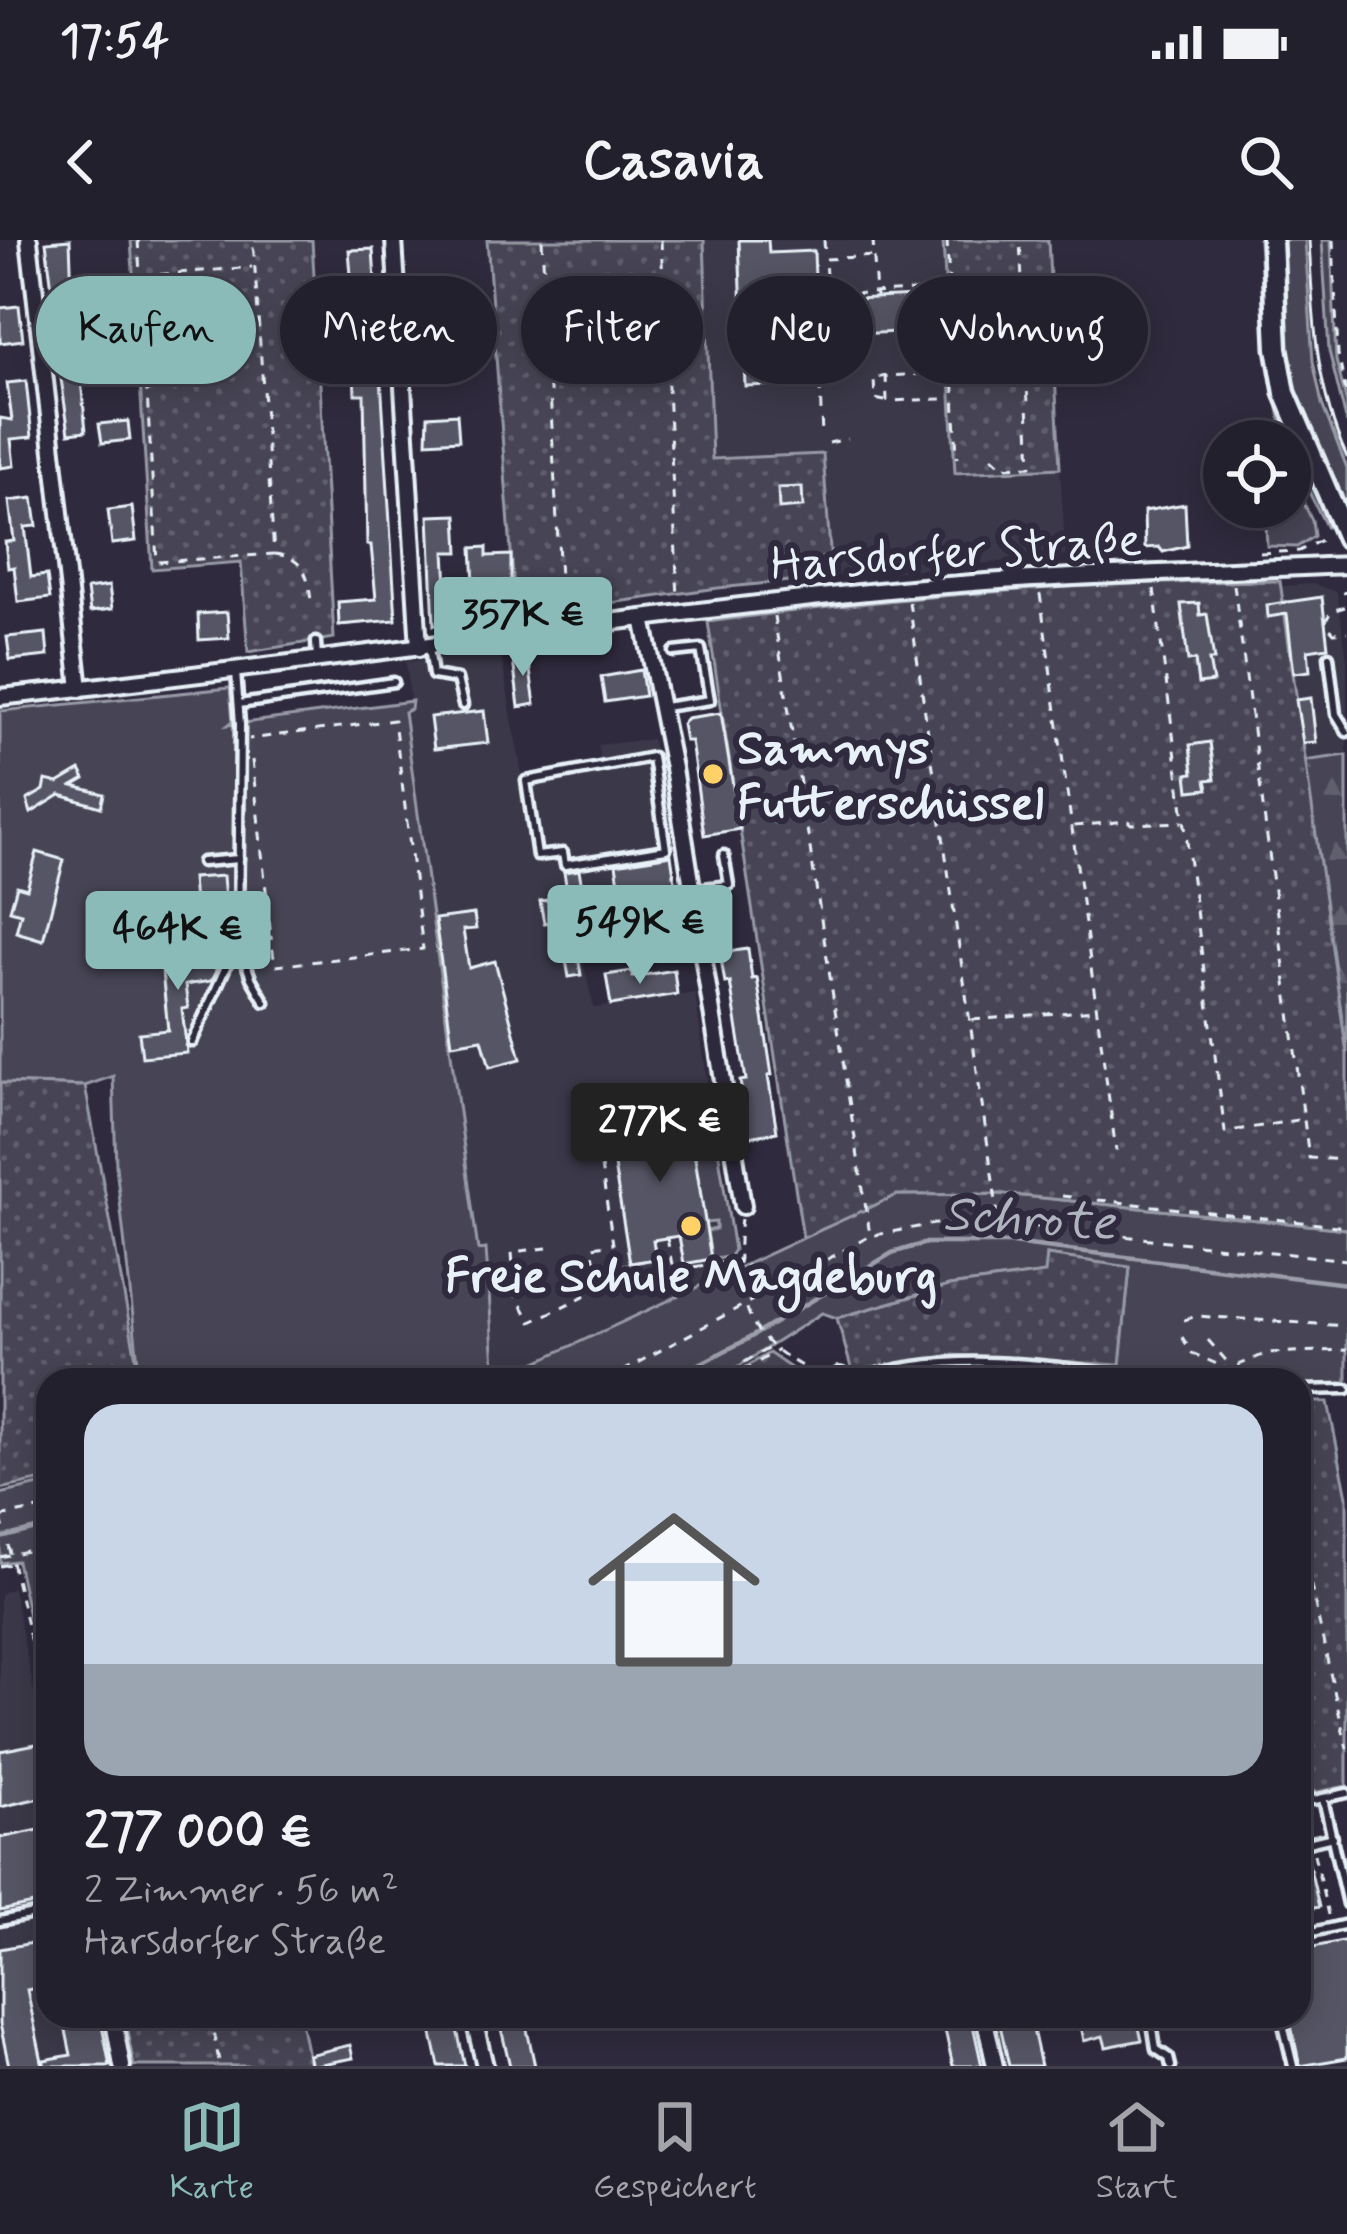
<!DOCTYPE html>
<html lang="de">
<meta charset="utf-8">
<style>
body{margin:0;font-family:Mynerve,sans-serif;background:#2b2836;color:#f1f3f6;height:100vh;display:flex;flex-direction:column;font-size:45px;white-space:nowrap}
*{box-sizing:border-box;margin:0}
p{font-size:39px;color:#a3a3aa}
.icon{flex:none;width:66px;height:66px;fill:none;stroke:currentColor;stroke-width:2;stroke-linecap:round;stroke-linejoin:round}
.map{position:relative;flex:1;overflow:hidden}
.panel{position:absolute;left:36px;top:1128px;width:1275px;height:660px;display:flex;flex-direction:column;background:#23202e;border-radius:36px;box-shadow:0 6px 30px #0003,0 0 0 3px #403e4a}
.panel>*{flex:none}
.top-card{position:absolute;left:36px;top:36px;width:1275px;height:108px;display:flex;gap:24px}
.buttons{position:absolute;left:1203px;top:180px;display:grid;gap:24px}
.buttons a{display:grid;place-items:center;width:108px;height:108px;border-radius:50%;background:#23202e;box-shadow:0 6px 30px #0003,0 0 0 3px #403e4a;font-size:60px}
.price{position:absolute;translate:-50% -102px;padding:0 27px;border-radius:12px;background:#8bbbb9;color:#111;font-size:39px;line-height:78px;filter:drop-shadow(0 3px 6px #0008)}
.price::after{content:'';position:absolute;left:50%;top:72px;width:36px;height:27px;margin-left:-18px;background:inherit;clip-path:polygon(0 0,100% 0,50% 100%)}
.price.selected{background:#222;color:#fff}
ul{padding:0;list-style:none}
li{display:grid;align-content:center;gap:24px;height:636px;padding:0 48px}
li span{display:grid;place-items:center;height:372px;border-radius:36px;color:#555}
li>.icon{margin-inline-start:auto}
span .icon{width:216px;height:216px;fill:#fffc;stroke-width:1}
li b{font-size:51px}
.pill{padding:0 42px;border-radius:54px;background:#23202e;box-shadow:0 6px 30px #0003,0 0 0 3px #403e4a;font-size:42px;line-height:108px}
.pill.selected{background:#8bbbb9;color:#111}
.status{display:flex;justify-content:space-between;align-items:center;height:84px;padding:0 60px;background:#23202e;direction:ltr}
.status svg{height:33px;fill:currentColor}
header{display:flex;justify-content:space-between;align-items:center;height:156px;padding:0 48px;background:#23202e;font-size:54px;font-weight:800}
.tabs{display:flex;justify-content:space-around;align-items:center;height:168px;border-top:3px solid #403e4a;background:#23202e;font-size:33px;color:#a3a3aa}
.tabs a{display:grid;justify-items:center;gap:6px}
.tabs .selected{color:#8bbbb9}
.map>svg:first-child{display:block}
.built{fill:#3b3749}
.green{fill:#464455;stroke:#979aa6;stroke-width:3}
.forest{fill:url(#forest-firs);stroke:#979aa6;stroke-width:3}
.garden{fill:url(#garden-dots);stroke:#979aa6;stroke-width:3}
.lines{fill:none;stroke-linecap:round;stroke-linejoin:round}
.stream{stroke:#9c9fab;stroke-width:4.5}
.building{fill:#575565;stroke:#e8f1f8;stroke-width:3}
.service-casing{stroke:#e8f1f8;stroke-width:15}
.minor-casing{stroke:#e8f1f8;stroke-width:22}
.secondary-casing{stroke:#e8f1f8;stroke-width:27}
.path{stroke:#e8f1f8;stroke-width:3;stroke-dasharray:9 9;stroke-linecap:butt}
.service{stroke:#2f2a3d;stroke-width:6}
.minor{stroke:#2f2a3d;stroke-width:14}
.secondary{stroke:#2f2a3d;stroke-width:18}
.tram{stroke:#e8f1f8;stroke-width:3}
.poi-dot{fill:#ffd166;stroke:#2f2a3d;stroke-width:4.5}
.labels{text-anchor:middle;stroke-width:12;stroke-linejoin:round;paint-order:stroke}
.street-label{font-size:48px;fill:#e8f1f8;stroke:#2f2a3d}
.poi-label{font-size:48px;font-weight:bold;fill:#e8f1f8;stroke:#2f2a3d;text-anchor:start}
.water-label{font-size:51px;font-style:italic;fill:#afb4be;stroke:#2f2a3d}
</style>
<div class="status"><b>17:54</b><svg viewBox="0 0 49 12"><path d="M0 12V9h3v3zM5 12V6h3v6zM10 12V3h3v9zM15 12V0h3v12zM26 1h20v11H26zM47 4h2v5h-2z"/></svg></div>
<header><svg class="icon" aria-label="back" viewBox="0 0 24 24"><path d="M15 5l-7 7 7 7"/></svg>Casavia<svg class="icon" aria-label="search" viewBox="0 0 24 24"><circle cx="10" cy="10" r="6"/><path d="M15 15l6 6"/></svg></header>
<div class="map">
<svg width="1347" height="1826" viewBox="0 0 1347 1826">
<defs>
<pattern id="forest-firs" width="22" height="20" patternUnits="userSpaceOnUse" patternTransform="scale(3)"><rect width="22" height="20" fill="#464455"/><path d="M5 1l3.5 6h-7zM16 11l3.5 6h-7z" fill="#615f6e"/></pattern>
<pattern id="garden-dots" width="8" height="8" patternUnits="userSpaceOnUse" patternTransform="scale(3)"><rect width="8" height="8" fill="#464455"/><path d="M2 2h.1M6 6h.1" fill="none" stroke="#615f6e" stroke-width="1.8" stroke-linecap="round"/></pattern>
</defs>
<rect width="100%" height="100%" fill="#2f2a3d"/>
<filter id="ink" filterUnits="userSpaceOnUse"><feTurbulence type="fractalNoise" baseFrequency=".00833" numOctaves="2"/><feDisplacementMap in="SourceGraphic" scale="24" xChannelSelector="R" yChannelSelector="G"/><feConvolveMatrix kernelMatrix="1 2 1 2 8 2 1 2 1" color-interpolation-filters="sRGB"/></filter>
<g filter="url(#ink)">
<g class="built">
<path d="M704 0H943L955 232 1060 228 1066 316 832 337 823 215 712 220Z"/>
<path d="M1313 344 1337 352 1347 419V515L1303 521 1280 346Z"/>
<path d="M500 410 522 534 600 522 598 505 652 499 675 642 568 658 594 768 695 753 733 1028 496 1140 486 1010 478 1011 404 471 411 469 406 422Z"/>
<path d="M13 1348 48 1521V1776H99L109 1826H0V1354Z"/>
</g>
<g class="green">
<path d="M1259 0H1264L1278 162 1295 214 1327 278V288L1291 216 1290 201H1286C1267 134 1263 69 1259 0Z"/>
<path d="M1281 0H1305L1313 121 1322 164 1347 228V266L1296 159 1288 128Z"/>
<path d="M1322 0H1331L1336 120 1347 164V184L1329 111Z"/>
<path d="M1290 235 1312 280 1314 296 1297 307 1267 306 1265 267H1290Z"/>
<path d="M230 448 233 481 228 485 412 461 411 469 404 472 478 1010 486 1009 495 1140H140L116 926 113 836 85 846 0 843V471Z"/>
<path d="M713 878 734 1010 729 1017 711 1019 707 991 716 989V982L705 983 695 916 705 913 703 906 693 908 689 882Z"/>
<path d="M1004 954 1347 989V1143L1299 1146V1140H1204L1119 1130 1130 1028 1047 1015 1046 1033 949 1046 837 1078 822 1073 717 1140H498L895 955Z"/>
<path d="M48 1243V1449L45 1450 17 1321 0 1323V1254Z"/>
</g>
<path class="forest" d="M1347 515V814L1303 521Z"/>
<g class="garden">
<path d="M131 0H312L334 398 248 412 241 322 152 329Z"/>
<path d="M487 0H704L712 219 823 214 832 337 718 348 516 376Z"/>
<path d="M943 0H1048L1060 228 955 233Z"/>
<path d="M1280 341 1347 814V989L1004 954 897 955 803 998 708 382C898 356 1088 341 1280 341Z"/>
<path d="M0 843 85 846 140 1140H48V1239L0 1249Z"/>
<path d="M1047 1015 1130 1027 1120 1125 952 1115 852 1131 837 1078 949 1046 1045 1033Z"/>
<path d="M769 1113 808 1140H724Z"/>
<path d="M1299 1162H1328L1347 1257V1546L1317 1552 1307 1549 1299 1516Z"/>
<path d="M124 1776H300L310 1826H134Z"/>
</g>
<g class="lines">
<g class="stream">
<path d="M668 1140 746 1100 892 1013 926 1003H1012L1347 1044"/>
<path d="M0 1298 48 1286"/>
</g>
</g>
<g class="building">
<path d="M70 0 72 54 53 57 46 2Z"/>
<path d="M739 0H768L769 13 814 11 815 39 770 41 774 145 745 146Z"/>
<path d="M373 9 396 380 339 385 338 362 376 359 371 305H367L364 154H355L354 135H359L349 10Z"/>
<path d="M449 49 450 73 428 74 427 51Z"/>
<path d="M915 56 917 91 836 95 834 60Z"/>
<path d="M118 64 121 90 100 93 97 66Z"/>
<path d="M19 66 23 100 0 103V68Z"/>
<path d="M451 102 452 125 424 126 423 104Z"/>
<path d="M80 130 86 191 69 193 60 132Z"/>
<path d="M26 141 32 197 11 199 14 226 0 228V178L12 180 7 143Z"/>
<path d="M457 174 459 200 427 202 428 176Z"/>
<path d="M128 181 130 200 102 203 99 184Z"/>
<path d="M802 247 803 267 779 269 778 248Z"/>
<path d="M33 258 37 286 25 287 31 337 47 335 50 358 18 362 14 327 8 328 5 302 14 301 9 261Z"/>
<path d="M1185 264 1187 306 1163 312 1159 307 1145 308 1144 271Z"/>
<path d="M132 267 136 301 112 304 108 270Z"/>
<path d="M457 275 459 312H445L448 362 475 361 472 308 487 307V316L511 315V341L488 342 490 379 434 385 429 276Z"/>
<path d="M109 346 112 369 90 372 87 349Z"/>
<path d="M1322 357 1328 407 1308 410 1310 431 1294 433 1287 374 1268 377 1267 365Z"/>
<path d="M1199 363 1200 375 1207 374 1214 420H1209L1213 442 1198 444 1195 420 1188 421 1181 364Z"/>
<path d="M227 372 229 398 199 400 198 374Z"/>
<path d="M46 393 48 416 10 420 7 397Z"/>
<path d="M527 410 535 464 519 467 512 412Z"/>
<path d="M641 430 645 456 605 462 601 437Z"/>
<path d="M1311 458 1316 502 1303 503 1296 460Z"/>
<path d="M484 471 488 503 434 509 430 477Z"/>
<path d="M721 473 740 589 704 595 691 501H685L682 484 687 478Z"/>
<path d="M1210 502 1215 539 1206 540 1208 549 1189 551 1187 534 1193 533 1190 505Z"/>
<path d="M80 530 85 539 73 546 104 554 101 567 60 555 31 573 27 560 44 550 46 540 58 543Z"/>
<path d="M37 612 64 620 43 700 16 692 21 673 10 670 17 646 27 649Z"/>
<path d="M671 615 680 675 666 677 661 644 620 650 616 624Z"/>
<path d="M579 630 587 676 625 670 630 701 577 710 581 735 569 737 559 681 544 683 540 661 568 657 564 632Z"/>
<path d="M223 636 226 674 195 676 192 638Z"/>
<path d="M474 674 476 689 463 690 469 728 495 721 521 819 490 827 482 799 452 804 435 679Z"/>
<path d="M202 688 206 723 215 722 216 731 211 741 185 745 188 768 182 769 187 813 142 817 139 793 168 790 160 711 183 708 181 690Z"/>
<path d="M748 709 752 739 757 738 772 835 768 836 777 892 749 897 740 841 746 840 730 742 725 743 720 713Z"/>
<path d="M674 730 677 754 611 765 606 735 632 731 633 737Z"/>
<path d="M686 862 711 1019 684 1024 679 996 653 1000 656 1019 630 1023 610 901 635 896 631 871Z"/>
<path d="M46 1502 48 1556 0 1567V1511Z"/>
<path d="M48 1588V1661L0 1671V1598Z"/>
<path d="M1306 1611 1319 1667 1299 1671V1612Z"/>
<path d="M48 1700V1733H43L46 1746 27 1750 43 1826H9L0 1784V1709Z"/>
<path d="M1347 1700V1818L1300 1826 1289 1776H1299V1710Z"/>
<path d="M63 1776H100L110 1826H44V1820L71 1815Z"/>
<path d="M428 1776H454L465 1826H439Z"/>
<path d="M498 1776H524L535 1826H510Z"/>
<path d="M942 1776H971L982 1826H953Z"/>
<path d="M998 1776H1030L1041 1826H1009Z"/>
<path d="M1079 1776H1136L1142 1800 1106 1807 1103 1796 1084 1801Z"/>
<path d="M350 1805 353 1818 311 1826 308 1815Z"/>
</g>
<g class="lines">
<defs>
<g id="service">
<path d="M316 402 317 419"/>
<path d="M429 407 433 435 457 439 463 465"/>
<path d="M1329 416 1336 474 1347 492"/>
<path d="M239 464 394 442"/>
<path d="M664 467 710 460 701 409 674 412"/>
<path d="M652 517 666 609 565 625 563 613 537 616 526 541Z"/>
<path d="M202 622 239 619"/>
<path d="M696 649 729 645 724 615"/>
<path d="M239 704 251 738 265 762"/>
<path d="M192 802 238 700 240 484 236 432"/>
<path d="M854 1140C959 1106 1059 1128 1166 1140"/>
<path d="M1299 1150 1347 1149"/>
<path d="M1299 1551 1304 1558 1314 1560 1347 1553"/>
<path d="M1323 1559 1347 1664"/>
<path d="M1299 1605 1333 1597"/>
<path d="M0 1681 48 1671"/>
<path d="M1299 1695 1347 1684"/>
<path d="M1151 1776 1156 1809 1169 1818 1171 1826"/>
<path d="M1281 1776 1293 1826"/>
</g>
<g id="minor">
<path d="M29 0 80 449"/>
<path d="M394 0 419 408"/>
<path d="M643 378 673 528 743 966"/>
<path d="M0 457C280 428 559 385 839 355 1008 336 1178 333 1347 325"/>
<path d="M840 1136 841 1140"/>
<path d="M46 1465 48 1475"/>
<path d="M113 1776 122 1826"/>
<path d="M473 1776 485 1826"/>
<path d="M984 1776 995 1826"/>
</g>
<path id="secondary" d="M1272 0 1277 108 1285 153 1347 298"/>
</defs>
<use href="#service" class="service-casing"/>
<use href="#minor" class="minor-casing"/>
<use href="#secondary" class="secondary-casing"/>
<g class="path">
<path d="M138 0 157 322 274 314 253 0"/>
<path d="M542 0 562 376"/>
<path d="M661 0 678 358"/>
<path d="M824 0 825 17"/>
<path d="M873 0 876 58"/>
<path d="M947 0 957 218"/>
<path d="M1333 0 1338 114 1347 157"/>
<path d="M142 36 252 27"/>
<path d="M827 54 825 19 874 16"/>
<path d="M779 72 827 70V55L937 50"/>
<path d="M817 72 822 196"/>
<path d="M941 133 886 136 887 161 943 159"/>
<path d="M885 161 875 159 874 139 886 136"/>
<path d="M829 203 847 199"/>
<path d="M992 217 1003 227 1031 226 1020 0"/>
<path d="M1260 313 1299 311 1325 298"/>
<path d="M275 314C304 318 308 335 311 361"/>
<path d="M1234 345 1309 918 1347 920"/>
<path d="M1154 349 1225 892 1304 879"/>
<path d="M1343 353 1347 352"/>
<path d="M1040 354 1116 911"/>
<path d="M909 362 999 982"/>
<path d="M1345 367 1331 371 1325 383 1334 393 1347 392"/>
<path d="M774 376 870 995"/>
<path d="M252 520 271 697"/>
<path d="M1074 586 1128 581 1131 584 1182 582"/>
<path d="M247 699 271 697 275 726 423 709 394 480 249 499"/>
<path d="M972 780 1094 770"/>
<path d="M691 864 694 878 714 875"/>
<path d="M1062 956 1347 987"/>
<path d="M741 979C736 1014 738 1070 763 1097 779 1116 805 1127 825 1140"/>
<path d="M667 998 673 1030 739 1020 763 1038 785 1043"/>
<path d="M547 1008 512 1012 515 1054 531 1082 621 1038 673 1030"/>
<path d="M618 1026 644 1021"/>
<path d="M620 1036 616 1027 596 1029 592 1007 613 1004 597 900 630 894 622 852"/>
<path d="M1184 1080 1197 1076 1347 1086"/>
<path d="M1182 1097 1192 1113 1230 1130"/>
<path d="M1208 1100 1231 1126"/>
<path d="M606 1140 870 996 934 984 1000 983 1347 1020"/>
<path d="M713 1140 771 1107"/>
<path d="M728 1140 778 1110"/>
<path d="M1230 1140 1232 1128 1267 1113 1347 1110"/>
<path d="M0 1277 48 1267"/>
<path d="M1 1279 4 1289"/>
<path d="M1299 1292 1347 1509"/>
<path d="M8 1305 42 1449"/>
<path d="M0 1317 48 1306"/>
<path d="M0 1326 11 1324"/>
<path d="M1314 1614 1328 1675"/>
<path d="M210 1776 220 1826"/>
</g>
<use href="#service" class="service"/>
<use href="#minor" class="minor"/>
<use href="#secondary" class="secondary"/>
<path class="tram" d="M1309 0C1313 75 1315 148 1347 217"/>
</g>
</g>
<g class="poi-dot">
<circle cx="713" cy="534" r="12"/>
<circle cx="691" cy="986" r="12"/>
</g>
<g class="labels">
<g class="street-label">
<text transform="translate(956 310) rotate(-4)" y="17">Harsdorfer Straße</text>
</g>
<g class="poi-label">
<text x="737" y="523">Sammys<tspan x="737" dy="55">Futterschüssel</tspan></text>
<text x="691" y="1051" text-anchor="middle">Freie Schule Magdeburg</text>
</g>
<g class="water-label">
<text transform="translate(1029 976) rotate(3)" y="18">Schrote</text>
</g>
</g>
</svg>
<div class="buttons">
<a><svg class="icon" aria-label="locate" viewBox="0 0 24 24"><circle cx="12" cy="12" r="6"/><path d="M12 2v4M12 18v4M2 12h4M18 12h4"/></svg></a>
</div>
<b class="price" style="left:523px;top:439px">357K €</b>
<b class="price" style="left:640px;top:747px">549K €</b>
<b class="price" style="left:178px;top:753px">464K €</b>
<b class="price selected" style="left:660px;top:945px">277K €</b>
<div class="top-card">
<a class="pill selected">Kaufen</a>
<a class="pill">Mieten</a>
<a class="pill">Filter</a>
<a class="pill">Neu</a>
<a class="pill">Wohnung</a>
</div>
<section class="panel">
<ul>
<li><span style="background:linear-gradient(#c9d6e8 70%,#9aa5b1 0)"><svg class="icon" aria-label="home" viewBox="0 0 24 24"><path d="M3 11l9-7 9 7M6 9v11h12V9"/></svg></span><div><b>277 000 €</b><p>2 Zimmer · 56 m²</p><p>Harsdorfer Straße</p></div></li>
</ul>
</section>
</div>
<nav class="tabs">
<a class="selected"><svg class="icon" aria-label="map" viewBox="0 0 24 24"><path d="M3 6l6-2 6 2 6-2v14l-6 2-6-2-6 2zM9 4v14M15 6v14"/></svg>Karte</a>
<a><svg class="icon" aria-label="saved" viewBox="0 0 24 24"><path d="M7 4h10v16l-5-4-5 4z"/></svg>Gespeichert</a>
<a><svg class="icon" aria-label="home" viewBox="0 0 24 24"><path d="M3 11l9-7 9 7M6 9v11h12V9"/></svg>Start</a>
</nav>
